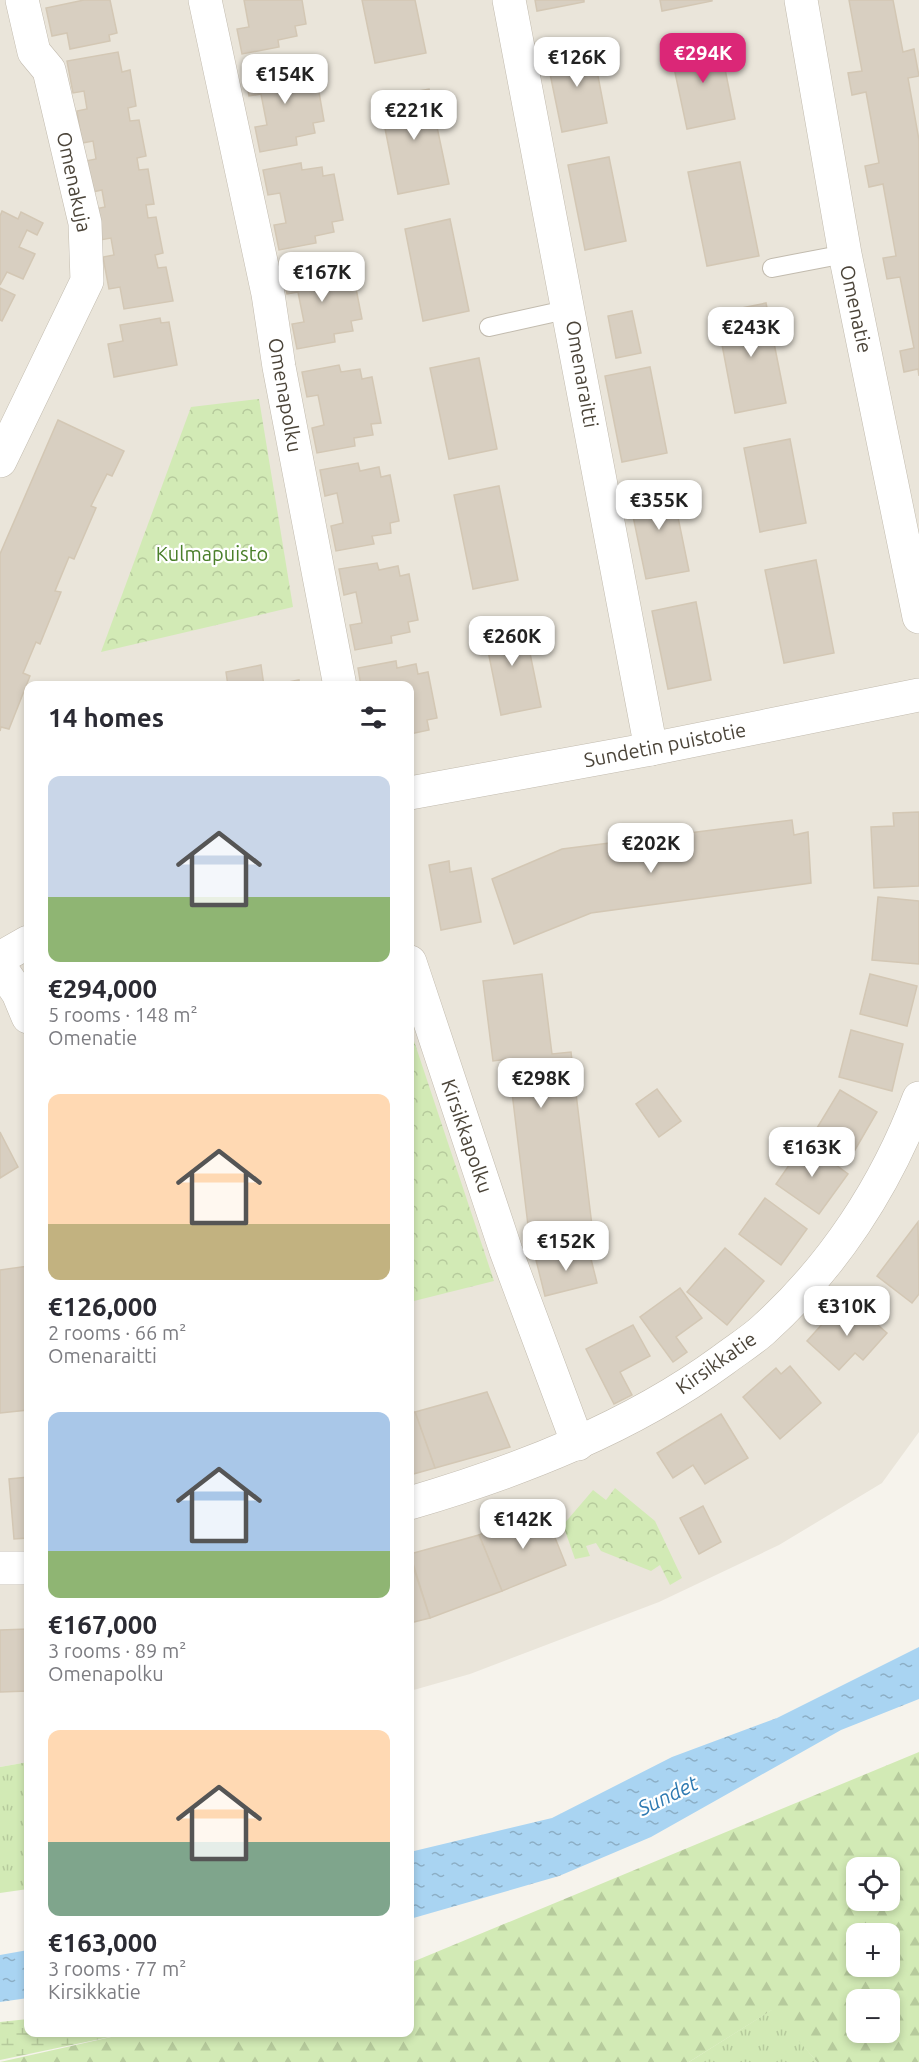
<!DOCTYPE html>
<meta charset="utf-8">
<style>
body{margin:0;font-family:Ubuntu,sans-serif;background:#f2f2f3;color:#2b2b33;height:100vh;display:flex;flex-direction:column;font-size:22px;white-space:nowrap}
*{box-sizing:border-box;margin:0}
p{font-size:20px;color:#7c7c81}
.icon{flex:none;width:33px;height:33px;fill:none;stroke:currentColor;stroke-width:2;stroke-linecap:round;stroke-linejoin:round}
.map{position:relative;flex:1;overflow:hidden}
.sheet{position:absolute;left:24px;top:681px;width:390px;height:1356px;display:flex;flex-direction:column;background:#fff;border-radius:12px;box-shadow:0 3px 9px #0003}
.sheet>*{flex:none}
.buttons{position:absolute;left:846px;top:1857px;display:grid;gap:12px}
.buttons a{display:grid;place-items:center;width:54px;height:54px;border-radius:12px;background:#fff;box-shadow:0 3px 9px #0003;font-size:30px}
.price{position:absolute;translate:-50% -51px;padding:0 14px;border-radius:12px;background:#fff;color:#222;font-size:20px;line-height:39px;filter:drop-shadow(0 2px 3px #0008)}
.price::after{content:'';position:absolute;left:50%;top:36px;width:18px;height:14px;margin-left:-9px;background:inherit;clip-path:polygon(0 0,100% 0,50% 100%)}
.price.on{background:#db2777;color:#fff}
ul{padding:0;list-style:none}
li{display:grid;align-content:center;gap:12px;height:318px;padding:0 24px}
li span{display:grid;place-items:center;height:186px;border-radius:12px;color:#555}
li>.icon{margin-inline-start:auto}
span .icon{width:108px;height:108px;fill:#fffc;stroke-width:1}
li b{font-size:26px}
h2{display:flex;justify-content:space-between;align-items:center;height:72px;padding:0 24px;font-size:26px}
.map>svg:first-child{display:block}
.residential{fill:#eae5da}
.grass{fill:url(#grass-tufts)}
.forest{fill:url(#forest-firs);fill-rule:evenodd}
.wetland{fill:url(#wetland-marsh)}
.park{fill:url(#park-crowns)}
.water{fill:url(#water-ripples)}
.building{fill:#d8cfc1;stroke:#d3c7b4;stroke-width:1.5}
.lines{fill:none;stroke-linecap:round;stroke-linejoin:round}
.service-casing{stroke:#c2bbae;stroke-width:20}
.minor-casing{stroke:#c2bbae;stroke-width:34}
.tertiary-casing{stroke:#c2bbae;stroke-width:34}
.service{stroke:#fff;stroke-width:18}
.minor{stroke:#fff;stroke-width:33}
.tertiary{stroke:#fff;stroke-width:33}
.labels{text-anchor:middle;stroke-width:4.5;stroke-linejoin:round;paint-order:stroke}
.street-label{font-size:20px;fill:#4b4439;stroke:#fff}
.park-label{font-size:20px;fill:#4a7f2a;stroke:#fff}
.water-label{font-size:21px;font-style:italic;fill:#2e7ab2;stroke:#fff}
</style>
<div class="map">
<svg width="919" height="2062" viewBox="0 0 919 2062">
<defs>
<pattern id="grass-tufts" width="24" height="20" patternUnits="userSpaceOnUse" patternTransform="scale(1.5)"><rect width="24" height="20" fill="#d2eab5"/><path d="M3 7l-1-3M5 7V3M7 7l1-3M15 17l-1-3M17 17v-4M19 17l1-3" fill="none" stroke="#b6ca9c"/></pattern>
<pattern id="forest-firs" width="22" height="20" patternUnits="userSpaceOnUse" patternTransform="scale(1.5)"><rect width="22" height="20" fill="#d2eab5"/><path d="M5 1l3.5 6h-7zM16 11l3.5 6h-7z" fill="#b6ca9c"/></pattern>
<pattern id="wetland-marsh" width="20" height="14" patternUnits="userSpaceOnUse" patternTransform="scale(1.5)"><rect width="20" height="14" fill="#d2eab5"/><path d="M1 5h8M5 5V1M11 12h8M15 12V8" fill="none" stroke="#b6ca9c"/></pattern>
<pattern id="park-crowns" width="20" height="18" patternUnits="userSpaceOnUse" patternTransform="scale(1.5)"><rect width="20" height="18" fill="#d2eab5"/><path d="M2 6a3 3 0 1 1 6 0M12 15a3 3 0 1 1 6 0" fill="none" stroke="#b6ca9c"/></pattern>
<pattern id="water-ripples" width="26" height="14" patternUnits="userSpaceOnUse" patternTransform="scale(1.5)"><rect width="26" height="14" fill="#a9d4f2"/><path d="M2 4q2-2 4 0t4 0M15 11q2-2 4 0t4 0" fill="none" stroke="#8caec5"/></pattern>
</defs>
<rect width="100%" height="100%" fill="#f6f3ec"/>
<path class="residential" d="M0 0H919V1432L882 1483 779 1545 659 1602 470 1674 410 1691V686H28V1762L0 1767Z"/>
<g class="grass">
<path d="M28 1762V1889L0 1893V1767Z"/>
<path d="M773 2009 817 2062H689Z"/>
</g>
<path class="forest" d="M919 1752V2062H817L772 2010 689 2062H0L129 2033 410 2032V1963ZM856 1868H890V1900H856ZM856 1934H890V1966H856ZM856 2000H890V2032H856Z"/>
<path class="wetland" d="M28 2019V2032L129 2033 0 2060V2022Z"/>
<g class="park">
<path d="M259 399 293 607 101 652 191 407Z"/>
<path d="M410 1029 494 1281 410 1302Z"/>
<path d="M615 1488 655 1521 682 1578 670 1585 660 1565 651 1571 601 1551 596 1543 586 1546 590 1556 575 1559 563 1525 593 1490 606 1500Z"/>
</g>
<g class="water">
<path d="M919 1647V1699L841 1730 651 1837 559 1876 410 1919V1852L552 1818 672 1757 777 1718Z"/>
<path d="M28 1950V1998L0 2002V1955Z"/>
</g>
<g class="building">
<path d="M84 0H110L117 33 109 35 110 41 70 49 67 33 52 36 46 8Z"/>
<path d="M244 0H302L306 24 295 26 297 36 278 40 279 47 242 54 237 29 249 27Z"/>
<path d="M362 0H415L426 53 375 63Z"/>
<path d="M535 0H584V2L537 11Z"/>
<path d="M660 0H712V1L662 11Z"/>
<path d="M849 0H893L903 52 914 49 919 76 908 78 919 140V376L918 369 904 372 900 351 914 348 900 277 887 279 883 258 896 256 883 184 869 187 865 166 879 163 866 92 852 95 848 73 862 71Z"/>
<path d="M719 39 735 119 687 129 670 49Z"/>
<path d="M592 45 607 123 562 132 546 54Z"/>
<path d="M118 52 122 72 130 70 136 106 128 108 130 121 139 120 146 156 137 158 139 170 148 169 154 204 146 205 148 218 156 217 163 253 155 255 158 268 166 267 173 301 124 309 120 287 109 289 103 257 114 255 111 238 100 240 95 209 105 207 102 190 92 192 86 161 96 159 93 141 82 143 77 111 87 109 84 91 73 93 67 61Z"/>
<path d="M282 64 284 71 303 68 305 78 316 75 324 121 313 123 315 133 296 137 297 145 260 152 255 127 267 125 261 94 249 96 244 71Z"/>
<path d="M429 89 449 184 398 194 379 98Z"/>
<path d="M609 157 626 241 585 250 568 165Z"/>
<path d="M740 162 759 256 707 266 688 172Z"/>
<path d="M301 163 302 170 322 167 323 176 334 174 343 220 332 222 334 232 315 236 316 243 279 250 274 225 286 223 280 193 268 195 263 170Z"/>
<path d="M2 211 18 219 21 212 43 223 37 235 27 230 19 247 35 254 23 279 7 272 0 285V216Z"/>
<path d="M450 219 469 311 423 321 405 229Z"/>
<path d="M320 261 321 269 340 265 342 275 353 273 362 319 351 321 353 331 334 334 335 342 297 349 292 324 304 322 298 292 287 294 282 268Z"/>
<path d="M0 288 15 295 2 321 0 320Z"/>
<path d="M766 303 786 403 735 413 716 313Z"/>
<path d="M632 311 641 353 616 358 608 316Z"/>
<path d="M160 318 161 323 169 322 177 365 114 377 108 344 123 341 120 325Z"/>
<path d="M479 358 497 449 449 459 430 368Z"/>
<path d="M339 365 341 372 360 369 362 379 372 377 381 423 371 424 373 435 354 438 355 446 317 453 312 428 324 425 318 395 307 397 302 372Z"/>
<path d="M650 367 667 453 622 462 605 376Z"/>
<path d="M58 420 124 451 112 476 107 474 91 506 96 508 74 559 69 557 55 591 61 592 40 644 36 642 23 673 30 676 9 729 1 727 0 731V554Z"/>
<path d="M790 439 806 523 760 532 744 448Z"/>
<path d="M358 463 360 471 379 467 381 477 390 475 399 521 390 523 391 533 372 536 374 544 336 551 331 526 343 523 337 493 325 496 320 470Z"/>
<path d="M671 483 689 571 646 579 628 492Z"/>
<path d="M499 486 518 580 473 589 454 495Z"/>
<path d="M816 560 834 653 784 663 765 570Z"/>
<path d="M377 563 379 570 398 566 400 576 409 574 418 620 408 622 410 632 391 636 392 643 355 650 350 625 362 623 356 592 344 595 339 569Z"/>
<path d="M696 602 711 680 668 689 652 611Z"/>
<path d="M523 619 541 707 501 715 483 626Z"/>
<path d="M396 661 397 668 416 664 418 674 428 672 437 718 427 720 429 730 410 734V741V686H361L358 668Z"/>
<path d="M261 665 264 686H228L226 672Z"/>
<path d="M299 680 300 686H268Z"/>
<path d="M919 812V886L874 888 871 827 894 826 893 813Z"/>
<path d="M792 820 794 835 808 832 811 883 591 913 514 944 492 879 562 849Z"/>
<path d="M449 861 450 872 471 868 481 922 441 930 429 865Z"/>
<path d="M878 897 919 901V964L872 960Z"/>
<path d="M542 974 552 1054 571 1052 593 1234 530 1242 508 1059 493 1061 483 981Z"/>
<path d="M870 974 917 986 907 1026 860 1014Z"/>
<path d="M851 1030 903 1044 892 1091 839 1077Z"/>
<path d="M657 1089 681 1121 659 1137 636 1104Z"/>
<path d="M840 1090 877 1112 855 1150 817 1128Z"/>
<path d="M0 1132 18 1167 0 1178Z"/>
<path d="M805 1142 848 1174 819 1214 776 1184Z"/>
<path d="M765 1198 807 1229 781 1265 739 1234Z"/>
<path d="M918 1222 919 1294 912 1303 877 1276Z"/>
<path d="M588 1247 597 1283 545 1296 536 1260Z"/>
<path d="M725 1248 764 1281 727 1325 687 1292Z"/>
<path d="M28 1266V1410L0 1413V1270Z"/>
<path d="M680 1288 702 1318 676 1337 687 1352 673 1362 640 1317Z"/>
<path d="M856 1306 887 1333 863 1360 855 1353 839 1370 807 1341 834 1311 844 1319Z"/>
<path d="M633 1325 650 1356 620 1372 632 1395 614 1404 586 1349Z"/>
<path d="M790 1366 821 1403 780 1439 743 1397 776 1368 781 1374Z"/>
<path d="M487 1392 510 1447 435 1468 415 1412Z"/>
<path d="M415 1412 435 1468 410 1475V1414Z"/>
<path d="M721 1414 748 1458 705 1484 693 1465 673 1478 657 1453Z"/>
<path d="M28 1477V1538L14 1539 9 1479Z"/>
<path d="M703 1506 721 1542 699 1554 680 1518Z"/>
<path d="M543 1508 566 1565 502 1591 479 1535Z"/>
<path d="M479 1535 502 1591 430 1618 410 1554Z"/>
<path d="M410 1557 430 1618 410 1623Z"/>
<path d="M28 1629V1691L0 1692V1630Z"/>
</g>
<g class="lines">
<defs>
<g id="service">
<path d="M772 268 845 254"/>
<path d="M489 327 570 309"/>
</g>
<g id="minor">
<path d="M205 0 268 294 279 367 340 686"/>
<path d="M509 0 651 749"/>
<path d="M801 0 845 254 919 617"/>
<path d="M0 461 87 281 85 223 49 70 34 52 22 0"/>
<path d="M410 962 506 1251 578 1444"/>
<path d="M0 967 18 993 28 1017"/>
<path d="M410 1503C519 1471 630 1428 723 1360 736 1350 751 1341 763 1330 833 1267 886 1186 919 1098"/>
<path d="M0 1568H28"/>
</g>
<g id="tertiary">
<path d="M410 793 651 749 919 695"/>
<path d="M0 958 28 942"/>
</g>
</defs>
<use href="#service" class="service-casing"/>
<use href="#minor" class="minor-casing"/>
<use href="#tertiary" class="tertiary-casing"/>
<use href="#service" class="service"/>
<use href="#minor" class="minor"/>
<use href="#tertiary" class="tertiary"/>
</g>
<g class="labels">
<g class="street-label">
<text transform="translate(74 182) rotate(78)" y="7">Omenakuja</text>
<text transform="translate(856 309) rotate(78)" y="7">Omenatie</text>
<text transform="translate(582 374) rotate(80)" y="7">Omenaraitti</text>
<text transform="translate(285 395) rotate(80)" y="7">Omenapolku</text>
<text transform="translate(665 745) rotate(-11)" y="7">Sundetin puistotie</text>
<text transform="translate(467 1136) rotate(71)" y="7">Kirsikkapolku</text>
<text transform="translate(716 1363) rotate(-35)" y="7">Kirsikkatie</text>
</g>
<g class="park-label">
<text x="212" y="561">Kulmapuisto</text>
</g>
<g class="water-label">
<text transform="translate(668 1796) rotate(-26)" y="7">Sundet</text>
</g>
</g>
</svg>
<div class="buttons">
<a><svg class="icon" aria-label="locate" viewBox="0 0 24 24"><circle cx="12" cy="12" r="6"/><path d="M12 2v4M12 18v4M2 12h4M18 12h4"/></svg></a>
<a>+</a>
<a>−</a>
</div>
<b class="price on" style="left:703px;top:84px">€294K</b>
<b class="price" style="left:577px;top:88px">€126K</b>
<b class="price" style="left:285px;top:105px">€154K</b>
<b class="price" style="left:414px;top:141px">€221K</b>
<b class="price" style="left:322px;top:303px">€167K</b>
<b class="price" style="left:751px;top:358px">€243K</b>
<b class="price" style="left:659px;top:531px">€355K</b>
<b class="price" style="left:512px;top:667px">€260K</b>
<b class="price" style="left:651px;top:874px">€202K</b>
<b class="price" style="left:541px;top:1109px">€298K</b>
<b class="price" style="left:812px;top:1178px">€163K</b>
<b class="price" style="left:566px;top:1272px">€152K</b>
<b class="price" style="left:847px;top:1337px">€310K</b>
<b class="price" style="left:523px;top:1550px">€142K</b>
<section class="sheet">
<h2>14 homes<svg class="icon" aria-label="filters" viewBox="0 0 24 24"><path d="M4 7h16M4 17h16"/><circle cx="9" cy="7" r="2"/><circle cx="15" cy="17" r="2"/></svg></h2>
<ul>
<li><span style="background:linear-gradient(#c9d6e8 65%,#8fb573 0)"><svg class="icon" aria-label="home" viewBox="0 0 24 24"><path d="M3 11l9-7 9 7M6 9v11h12V9"/></svg></span><div><b>€294,000</b><p>5 rooms · 148 m²</p><p>Omenatie</p></div></li>
<li><span style="background:linear-gradient(#ffd9b3 70%,#c2b280 0)"><svg class="icon" aria-label="home" viewBox="0 0 24 24"><path d="M3 11l9-7 9 7M6 9v11h12V9"/></svg></span><div><b>€126,000</b><p>2 rooms · 66 m²</p><p>Omenaraitti</p></div></li>
<li><span style="background:linear-gradient(#a9c7e8 75%,#8fb573 0)"><svg class="icon" aria-label="home" viewBox="0 0 24 24"><path d="M3 11l9-7 9 7M6 9v11h12V9"/></svg></span><div><b>€167,000</b><p>3 rooms · 89 m²</p><p>Omenapolku</p></div></li>
<li><span style="background:linear-gradient(#ffd9b3 60%,#7fa58c 0)"><svg class="icon" aria-label="home" viewBox="0 0 24 24"><path d="M3 11l9-7 9 7M6 9v11h12V9"/></svg></span><div><b>€163,000</b><p>3 rooms · 77 m²</p><p>Kirsikkatie</p></div></li>
</ul>
</section>
</div>
